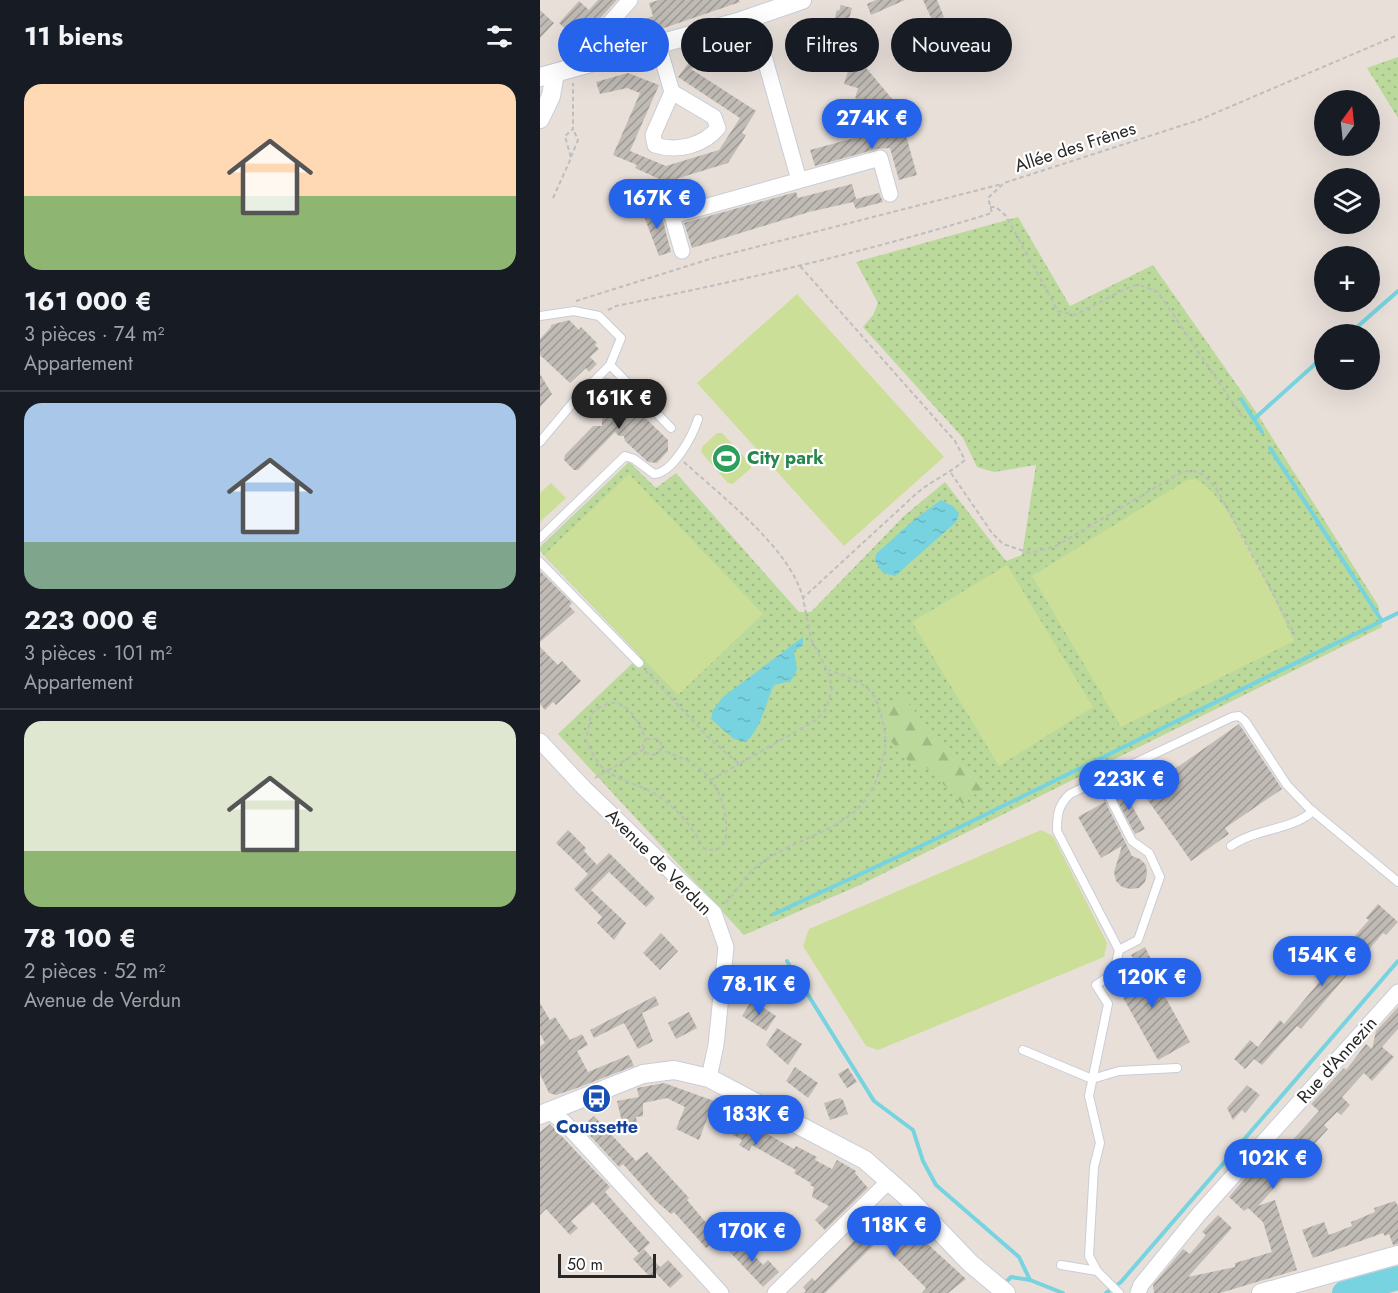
<!DOCTYPE html>
<html lang="fr">
<meta charset="utf-8">
<style>
body{margin:0;font-family:Jost,sans-serif;background:#242831;color:#f1f3f6;height:100vh;display:flex;flex-direction:column;font-size:22px;white-space:nowrap}
*{box-sizing:border-box;margin:0}
p{font-size:20px;color:#9ea1a6}
.icon{flex:none;width:33px;height:33px;fill:none;stroke:currentColor;stroke-width:2;stroke-linecap:round;stroke-linejoin:round}
.map{position:relative;flex:1;overflow:hidden}
.details{display:flex;flex-direction:column;background:#171b24;width:540px}
.details>*{flex:none}
.top-card{position:absolute;left:18px;top:18px;width:570px;height:54px;display:flex;gap:12px}
.needle{width:39px;rotate:15deg}
.controls{position:absolute;left:774px;top:90px;display:grid;gap:12px}
.controls a{display:grid;place-items:center;width:66px;height:66px;border-radius:50%;background:#171b24;box-shadow:0 6px 24px #0002;font-size:30px}
.scale{position:absolute;left:18px;bottom:15px;width:98px;box-sizing:border-box;padding-left:6px;border:3px solid #272727;border-top:0;font-size:16px;line-height:21px;white-space:nowrap;color:#272727;-webkit-text-stroke:4px #fff;paint-order:stroke}
.price{position:absolute;translate:-50% -51px;padding:0 14px;border-radius:21px;background:#2563eb;color:#fff;font-size:20px;line-height:39px;filter:drop-shadow(0 2px 3px #0008)}
.price::after{content:'';position:absolute;left:50%;top:36px;width:18px;height:14px;margin-left:-9px;background:inherit;clip-path:polygon(0 0,100% 0,50% 100%)}
.price.selected{background:#222;color:#fff}
ul{padding:0;list-style:none}
li{display:grid;align-content:center;gap:12px;height:318px;padding:0 24px}
li+li{border-top:2px solid #363941}
li span{display:grid;place-items:center;height:186px;border-radius:18px;color:#555}
li>.icon{margin-inline-start:auto}
span .icon{width:108px;height:108px;fill:#fffc;stroke-width:1}
li b{font-size:26px}
h2{display:flex;justify-content:space-between;align-items:center;height:72px;padding:0 24px;font-size:26px}
.chip{padding:0 21px;border-radius:27px;background:#171b24;box-shadow:0 6px 24px #0002;font-size:21px;line-height:54px}
.chip.selected{background:#2563eb;color:#fff}
main{display:flex;flex:1;min-height:0}
.map>svg:first-child{display:block}
.green{fill:url(#green-dots)}
.forest{fill:url(#forest-firs)}
.pitch{fill:#ccdf98}
.water{fill:url(#water-ripples)}
.lines{fill:none;stroke-linecap:round;stroke-linejoin:round}
.stream{stroke:#77d3df;stroke-width:4}
.river{stroke:#77d3df;stroke-width:24}
.building{fill:url(#building-hatch)}
.service-casing{stroke:#c8cdd7;stroke-width:10}
.minor-casing{stroke:#c8cdd7;stroke-width:17}
.tertiary-casing{stroke:#c8cdd7;stroke-width:20}
.path{stroke:#bebebe;stroke-width:2;stroke-dasharray:4.5 3;stroke-linecap:butt}
.service{stroke:#fff;stroke-width:8}
.minor{stroke:#fff;stroke-width:15}
.tertiary{stroke:#fff;stroke-width:18}
.labels{text-anchor:middle;stroke-width:4.5;stroke-linejoin:round;paint-order:stroke}
.street-label{font-size:18px;fill:#272727;stroke:#fff}
.leisure-label{font-size:18px;font-weight:bold;fill:#27864d;stroke:#fff;text-anchor:start}
.transit-label{font-size:18px;font-weight:bold;fill:#164399;stroke:#fff}
</style>
<main>
<section class="details">
<h2>11 biens<svg class="icon" aria-label="filters" viewBox="0 0 24 24"><path d="M4 7h16M4 17h16"/><circle cx="9" cy="7" r="2"/><circle cx="15" cy="17" r="2"/></svg></h2>
<ul>
<li><span style="background:linear-gradient(#ffd9b3 60%,#8fb573 0)"><svg class="icon" aria-label="home" viewBox="0 0 24 24"><path d="M3 11l9-7 9 7M6 9v11h12V9"/></svg></span><div><b>161 000 €</b><p>3 pièces · 74 m²</p><p>Appartement</p></div></li>
<li><span style="background:linear-gradient(#a9c7e8 75%,#7fa58c 0)"><svg class="icon" aria-label="home" viewBox="0 0 24 24"><path d="M3 11l9-7 9 7M6 9v11h12V9"/></svg></span><div><b>223 000 €</b><p>3 pièces · 101 m²</p><p>Appartement</p></div></li>
<li><span style="background:linear-gradient(#dfe7d0 70%,#8fb573 0)"><svg class="icon" aria-label="home" viewBox="0 0 24 24"><path d="M3 11l9-7 9 7M6 9v11h12V9"/></svg></span><div><b>78 100 €</b><p>2 pièces · 52 m²</p><p>Avenue de Verdun</p></div></li>
</ul>
</section>
<div class="map">
<svg width="858" height="1293" viewBox="0 0 858 1293">
<defs>
<pattern id="green-dots" width="8" height="8" patternUnits="userSpaceOnUse" patternTransform="scale(1.5)"><rect width="8" height="8" fill="#bad99b"/><path d="M2 2h.1M6 6h.1" fill="none" stroke="#a0ba86" stroke-width="1.8" stroke-linecap="round"/></pattern>
<pattern id="forest-firs" width="22" height="20" patternUnits="userSpaceOnUse" patternTransform="scale(1.5)"><rect width="22" height="20" fill="#bad99b"/><path d="M5 1l3.5 6h-7zM16 11l3.5 6h-7z" fill="#a0ba86"/></pattern>
<pattern id="water-ripples" width="26" height="14" patternUnits="userSpaceOnUse" patternTransform="scale(1.5)"><rect width="26" height="14" fill="#77d3df"/><path d="M2 4q2-2 4 0t4 0M15 11q2-2 4 0t4 0" fill="none" stroke="#67b5bf"/></pattern>
<pattern id="building-hatch" width="6" height="6" patternUnits="userSpaceOnUse" patternTransform="scale(1.5)"><rect width="6" height="6" fill="#c0bbb5"/><path d="M-1 1l2-2M0 6l6-6M5 7l2-2" fill="none" stroke="#9c9893"/></pattern>
</defs>
<rect width="100%" height="100%" fill="#e8dfd9"/>
<g class="green">
<path d="M858 57V118L827 68Z"/>
<path d="M478 217 530 306 613 265 716 412 838 605 842 627 320 885 204 935 18 734 100 656 0 551V547L89 462 116 488 136 473 259 612H271L364 516 405 482 466 561 482 555 496 465 454 472 437 467 423 438 323 327 333 315 338 303 316 262Z"/>
</g>
<path class="forest" d="M360 694 442 789 423 804 385 766 378 772 349 739 342 713Z"/>
<g class="pitch">
<path d="M257 294 404 457 304 546 157 383Z"/>
<path d="M177 433H182L211 464V468L193 484 188 483 161 452 162 447Z"/>
<path d="M89 474 223 614 138 695 4 555Z"/>
<path d="M655 479C690 493 737 605 754 641L581 727 492 576 647 480Z"/>
<path d="M11 483 26 498 0 522V493Z"/>
<path d="M467 565 553 707 459 766 372 622Z"/>
<path d="M501 830 513 836 567 943 564 957 338 1050 326 1046 263 946 269 929Z"/>
</g>
<g class="water">
<path d="M401 500 414 507 419 515 416 522 355 576 343 573 335 561 336 554 375 519Z"/>
<path d="M263 637V645L254 651 257 670 251 681 234 685C225 704 222 727 206 742L194 739 171 719 173 710 183 697Z"/>
</g>
<g class="lines">
<g class="stream">
<path d="M809 334 858 291"/>
<path d="M701 399 722 432"/>
<path d="M714 419 784 356"/>
<path d="M730 448 842 621"/>
<path d="M234 914 379 847 858 613"/>
<path d="M247 961 334 1101 373 1130 383 1161 396 1185 479 1257 490 1280"/>
<path d="M464 1284 471 1277 490 1280 523 1293"/>
<path d="M566 1293 581 1282 858 961"/>
</g>
<path class="river" d="M804 1293 858 1278"/>
</g>
<g class="building">
<path d="M58 0H77L39 41 19 23 39 1 49 10Z"/>
<path d="M119 0H199L200 2 118 30 117 27 110 30 106 19 113 16 109 3Z"/>
<path d="M336 0H365L331 15 327 4Z"/>
<path d="M383 0H397L404 17 393 22Z"/>
<path d="M301 5 312 8 304 38 327 44 322 63 353 100 342 109 340 115 326 111 329 102 315 98 318 88 304 84 309 68 287 62 285 66 258 58 263 35 288 42 297 10 299 11Z"/>
<path d="M0 10 14 23 0 38Z"/>
<path d="M441 23 451 43 441 48 432 27Z"/>
<path d="M187 42 191 56 151 69 216 111 202 133 206 135 188 163 126 182 95 168 97 165 73 155 100 93 87 88 60 94 56 82 88 73 119 85 90 151 126 166 179 150 200 118 138 77 156 53Z"/>
<path d="M363 125 377 175 359 180 350 148 337 149 275 166 270 150Z"/>
<path d="M312 184 316 199 339 193 343 202 316 209 313 202 269 212 152 248 144 223 256 192 258 198Z"/>
<path d="M119 205 131 252 119 256 102 211Z"/>
<path d="M29 320 39 330 41 327 57 343 55 345 59 349 50 357 57 364 49 372 46 368 30 383 0 355V339L11 327V325Z"/>
<path d="M0 374 12 394 0 407Z"/>
<path d="M65 378H69L85 394 94 407 128 440V451L117 463 108 462 85 441 84 436H79L75 432 38 470H34L24 460 25 455 53 426H62V419L72 409 55 393V388Z"/>
<path d="M0 571 32 603 29 606 35 612 0 642Z"/>
<path d="M0 647 18 665 22 661 41 681 16 705 13 702 5 710 0 704Z"/>
<path d="M699 724 742 789 685 828 689 834 651 861 602 792Z"/>
<path d="M567 784 572 793 565 794V801L592 856 600 859 606 865 607 874 605 882 599 888 590 889 582 887 576 881 574 872 582 846 561 858 538 817 565 802 557 789Z"/>
<path d="M582 788 605 829 595 834 573 793Z"/>
<path d="M28 830 46 848 44 851 57 865 69 853 115 898 106 907 69 872 51 890 86 923 74 940 57 923 62 917 34 889 48 874 16 843Z"/>
<path d="M838 904 858 922 846 935 843 933 761 1029 757 1026 722 1065 714 1059 705 1069 694 1059 710 1040 718 1047 740 1020 744 1024 781 980 797 959 795 958 829 920 826 918Z"/>
<path d="M121 933 138 951 120 970 103 953Z"/>
<path d="M605 947 611 959 606 962 650 1042 618 1060 576 985 601 972 591 955Z"/>
<path d="M115 996 119 1005 102 1013 113 1041 98 1049 84 1023 54 1038 50 1030Z"/>
<path d="M212 1000 236 1016 226 1031 202 1016Z"/>
<path d="M0 1003 10 1020 15 1017 30 1040 42 1034 48 1045 37 1051 48 1072 89 1055 94 1066 37 1088 16 1095 9 1093 0 1074V1046L5 1043 0 1034Z"/>
<path d="M858 1007V1029L842 1047 854 1057 832 1081 824 1073 802 1097 810 1105 801 1115 797 1112 784 1125 788 1129 718 1206 735 1200 757 1270 680 1293H614L613 1285 643 1249 650 1254 666 1235 662 1232 678 1215 692 1228 648 1277 695 1267V1263L732 1252 723 1222 708 1208 704 1211 689 1197 722 1158 725 1161 730 1156 736 1161 749 1147 748 1145 779 1111 771 1104 804 1068 806 1070 826 1044 832 1049 836 1031Z"/>
<path d="M149 1012 157 1028 136 1039 128 1023Z"/>
<path d="M237 1028 262 1044 248 1065 226 1045Z"/>
<path d="M255 1067 278 1083 268 1098 246 1081Z"/>
<path d="M308 1068 317 1082 307 1088 298 1074Z"/>
<path d="M124 1083 188 1106 210 1119 208 1123 254 1149 256 1146 277 1157 275 1160 292 1169 297 1160 316 1171 315 1173 328 1188 285 1230 275 1220 289 1206 272 1197 274 1187 270 1185 271 1183 254 1173 256 1170 219 1149 212 1145 209 1151 199 1145 202 1140 188 1132 194 1123 182 1116 170 1111 159 1140 136 1129 145 1107 127 1098 103 1103V1116L96 1117 97 1123 83 1126 77 1101 99 1097 97 1088Z"/>
<path d="M707 1085 720 1095 705 1113 702 1110 693 1120 687 1108Z"/>
<path d="M300 1098 303 1100 308 1114 290 1120 284 1103Z"/>
<path d="M54 1116 96 1161 107 1152 149 1198 147 1200 178 1237 166 1248 134 1212 131 1214 116 1201 83 1164 79 1167 42 1127Z"/>
<path d="M10 1124 70 1187 65 1192 110 1243 99 1253 53 1202 31 1221 38 1228 30 1235 6 1209 0 1215V1132Z"/>
<path d="M855 1201 858 1206V1244L853 1245 849 1234 845 1236 843 1233 773 1258 762 1230 784 1222 789 1235 812 1226 811 1222 835 1212 834 1208Z"/>
<path d="M347 1207 426 1279 408 1293H382L386 1288 352 1254 356 1250 343 1236 285 1293H264L266 1291 263 1287 272 1278 275 1281Z"/>
<path d="M197 1237 223 1265 228 1260 239 1272 223 1287 185 1247Z"/>
<path d="M104 1249 120 1267 116 1271 128 1260 143 1276 130 1288 115 1272 110 1277 93 1259Z"/>
</g>
<g class="lines">
<defs>
<g id="service">
<path d="M0 316 34 311 59 316 81 338 70 365 35 400 0 442"/>
<path d="M70 365 131 428"/>
<path d="M0 538 85 456 94 459 114 474C133 473 153 435 158 419"/>
<path d="M0 562 99 663"/>
<path d="M570 798 592 841 609 853 620 877 598 940 579 950 574 973 556 985 568 1004 549 1096 560 1143 554 1167 549 1256 557 1271 579 1293"/>
<path d="M691 846C715 828 751 831 773 811"/>
<path d="M579 950 517 831C517 815 518 805 530 794L692 717 699 716 705 721 747 785 769 808 858 882"/>
<path d="M483 1050 552 1079 579 1071 637 1068"/>
<path d="M521 1265 557 1271"/>
</g>
<g id="minor">
<path d="M213 17 259 180"/>
<path d="M118 44 132 92 113 135 115 145C137 152 163 146 178 128L174 117 132 92"/>
<path d="M39 66 40 57 90 0"/>
<path d="M142 251 132 216 340 158 350 194"/>
<path d="M0 741 44 788 174 913 186 947 176 1045 169 1078"/>
<path d="M8 1111 24 1122 181 1293"/>
<path d="M235 1293 350 1180"/>
<path d="M598 1293 601 1285 659 1214 858 992"/>
</g>
<g id="tertiary">
<path d="M0 77 198 22 262 0"/>
<path d="M0 119 11 96 15 73"/>
<path d="M0 1115 103 1074 134 1070 169 1078 325 1160 369 1199 430 1263 466 1293"/>
<path d="M721 1293 858 1255"/>
</g>
</defs>
<use href="#service" class="service-casing"/>
<use href="#minor" class="minor-casing"/>
<use href="#tertiary" class="tertiary-casing"/>
<g class="path">
<path d="M31 157 38 140 33 129"/>
<path d="M13 198 31 158 25 136 33 129V83"/>
<path d="M450 207H456L466 216 518 311 535 315 591 286 600 285 618 292 703 418"/>
<path d="M36 301 173 258 462 184"/>
<path d="M68 310 76 306C204 280 326 252 452 213L448 198 464 183 659 120 858 35"/>
<path d="M144 462C183 498 250 548 263 598"/>
<path d="M411 473 452 533 463 544 490 553 516 546 640 473C658 466 667 477 678 491L755 635"/>
<path d="M105 670 168 737 199 764 276 720 286 709 292 688 288 672 271 639 263 598 377 493C393 480 410 473 425 460L415 441 260 266"/>
<path d="M106 739H118L121 743 119 752 115 755 106 753 103 745 106 739C93 712 81 688 51 714L46 740C63 782 80 775 114 793 134 805 154 828 164 849L177 850 185 843C190 814 180 782 155 765 145 758 132 755 121 749"/>
<path d="M55 778 104 749"/>
<path d="M171 780 199 764"/>
<path d="M185 903C197 893 202 879 214 869 258 831 320 835 339 772 344 756 347 743 344 727 335 685 327 685 289 670"/>
</g>
<use href="#service" class="service"/>
<use href="#minor" class="minor"/>
<use href="#tertiary" class="tertiary"/>
</g>
<defs>
<symbol id="stadium-disc" viewBox="-11 -11 22 22"><circle r="9.5" fill="#2e9e5b" stroke="#fff"/><path d="M0-5a6.5 5 0 1 0 0 10a6.5 5 0 1 0 0-10ZM-3.5-1.8h7v3.6h-7Z" fill="#fff"/></symbol>
<symbol id="bus-disc" viewBox="-11 -11 22 22"><circle r="9.5" fill="#1a4fb4" stroke="#fff"/><path d="M-5-6H5V4H4V6H2V4H-2V6H-4V4H-5ZM-3.5-4V0h7V-4ZM-3.5 1.2v1.5H-2V1.2ZM2 1.2v1.5H3.5V1.2Z" fill="#fff"/></symbol>
</defs>
<g fill-rule="evenodd">
<use href="#stadium-disc" x="170" y="442" width="33" height="33"/>
<use href="#bus-disc" x="40" y="1082" width="33" height="33"/>
</g>
<g class="labels">
<g class="street-label">
<text transform="translate(535 147) rotate(-18)" y="6">Allée des Frênes</text>
<text transform="translate(119 862) rotate(45)" y="6">Avenue de Verdun</text>
<text transform="translate(797 1060) rotate(-48)" y="6">Rue d'Annezin</text>
</g>
<g class="leisure-label">
<text x="207" y="464">City park</text>
</g>
<g class="transit-label">
<text x="57" y="1133">Coussette</text>
</g>
</g>
</svg>
<div class="controls">
<a><svg class="needle" viewBox="-14 -14 28 28"><path d="M0-13l5 13h-10z" fill="#e53935"/><path d="M0 13l5-13h-10z" fill="#9ea1a6"/></svg></a>
<a><svg class="icon" aria-label="layers" viewBox="0 0 24 24"><path d="M12 4l9 5-9 5-9-5zM3 14l9 5 9-5"/></svg></a>
<a>+</a>
<a>−</a>
</div>
<div class="scale">50 m</div>
<b class="price" style="left:332px;top:150px">274K €</b>
<b class="price" style="left:117px;top:230px">167K €</b>
<b class="price selected" style="left:79px;top:430px">161K €</b>
<b class="price" style="left:589px;top:811px">223K €</b>
<b class="price" style="left:782px;top:987px">154K €</b>
<b class="price" style="left:612px;top:1009px">120K €</b>
<b class="price" style="left:219px;top:1016px">78.1K €</b>
<b class="price" style="left:216px;top:1146px">183K €</b>
<b class="price" style="left:733px;top:1190px">102K €</b>
<b class="price" style="left:354px;top:1257px">118K €</b>
<b class="price" style="left:212px;top:1263px">170K €</b>
<div class="top-card">
<a class="chip selected">Acheter</a>
<a class="chip">Louer</a>
<a class="chip">Filtres</a>
<a class="chip">Nouveau</a>
</div>
</div>
</main>
